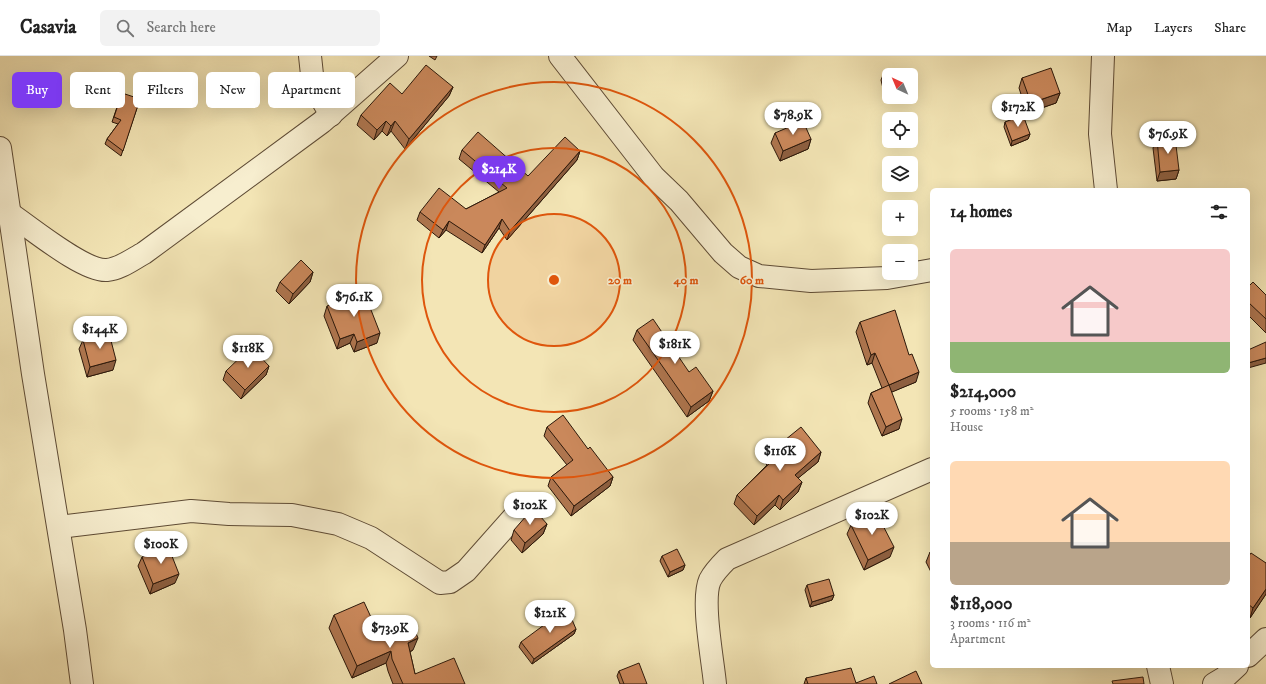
<!DOCTYPE html>
<meta charset="utf-8">
<style>
body{margin:0;font-family:"IM FELL DW Pica",serif;background:#f2f2f2;color:#222;height:100vh;display:flex;flex-direction:column;font-size:15px;white-space:nowrap}
*{box-sizing:border-box;margin:0}
p{font-size:13px;color:#767676}
.icon{flex:none;width:22px;height:22px;fill:none;stroke:currentColor;stroke-width:2;stroke-linecap:round;stroke-linejoin:round}
.map{position:relative;flex:1;overflow:hidden}
.panel{position:absolute;left:930px;top:132px;width:320px;height:480px;display:flex;flex-direction:column;background:#fff;border-radius:6px;box-shadow:0 4px 16px #0002}
.panel>*{flex:none}
.guide{position:absolute;left:12px;top:16px;width:380px;height:36px;display:flex;gap:8px}
.needle{width:26px;rotate:316deg}
.tools{position:absolute;left:882px;top:12px;display:grid;gap:8px}
.tools a{display:grid;place-items:center;width:36px;height:36px;border-radius:6px;background:#fff;box-shadow:0 4px 16px #0002;font-size:20px}
.price{position:absolute;translate:-50% -34px;padding:0 9px;border-radius:14px;background:#fff;color:#222;font-size:13px;line-height:26px;filter:drop-shadow(0 1px 2px #0008)}
.price::after{content:'';position:absolute;left:50%;top:24px;width:12px;height:9px;margin-left:-6px;background:inherit;clip-path:polygon(0 0,100% 0,50% 100%)}
.price.current{background:#7c3aed;color:#fff}
ul{padding:0;list-style:none}
li{display:grid;align-content:center;gap:8px;height:212px;padding:0 20px}
li span{display:grid;place-items:center;height:124px;border-radius:6px;color:#555}
li>.icon{margin-inline-start:auto}
span .icon{width:72px;height:72px;fill:#fffc;stroke-width:1}
li b{font-size:17px}
h2{display:flex;justify-content:space-between;align-items:center;height:48px;padding:0 20px;font-size:17px}
.tag{padding:0 14px;border-radius:6px;background:#fff;box-shadow:0 4px 16px #0002;font-size:14px;line-height:36px}
.tag.current{background:#7c3aed;color:#fff}
header{display:flex;align-items:center;gap:24px;box-sizing:border-box;height:56px;padding:0 20px;background:#fff;border-bottom:1px solid #e0e0e0}
header strong{font-size:19px}
nav{display:flex;gap:22px;margin-inline-start:auto;font-size:14px}
.search{width:280px;height:36px;background:#f2f2f2;display:flex;align-items:center;gap:10px;box-sizing:border-box;padding:0 14px;border-radius:6px;color:#767676;font-size:15px}
.map>svg:first-child{display:block}
.lines{fill:none;stroke-linecap:round;stroke-linejoin:round}
.minor-casing{stroke:#5e4b35;stroke-width:24}
.minor{stroke:#f7eecf;stroke-width:22}
.wall{fill:#ae754e;stroke:#2c180a}
.shaded-wall{fill:#8d5f40;stroke:#2c180a}
.building{fill:#ca885b;stroke:#2c180a}
.ring{fill:none;stroke:#df560c;stroke-width:2}
.centre{fill:#df560c;stroke:#f7eecf;stroke-width:2}
.ring-label{font-size:12px;text-anchor:middle;font-weight:bold;fill:#df560c;stroke:#f7eecf;stroke-width:3;stroke-linejoin:round;paint-order:stroke}
</style>
<header>
<strong>Casavia</strong>
<div class="search"><svg class="icon" aria-label="search" viewBox="0 0 24 24"><circle cx="10" cy="10" r="6"/><path d="M15 15l6 6"/></svg>Search here</div>
<nav><a>Map</a><a>Layers</a><a>Share</a></nav>
</header>
<div class="map">
<svg width="1266" height="628" viewBox="0 0 1266 628">
<rect width="100%" height="100%" fill="#f3e5b5"/>
<filter id="stains"><feTurbulence type="fractalNoise" baseFrequency=".005" numOctaves="4"/><feColorMatrix values="0 0 0 0 .2 0 0 0 0 .09 0 0 0 0 .02 0 0 0 .5 -.17"/></filter>
<radialGradient id="worn" r=".72"><stop offset=".6" stop-color="#630" stop-opacity="0"/><stop offset="1" stop-color="#630" stop-opacity=".3"/></radialGradient>
<g class="lines">
<defs>
<g id="minor">
<path d="M310 0 313 28 331 59"/>
<path d="M560 0 654 121 679 145 723 197 739 211 759 220 811 225 887 222 932 214"/>
<path d="M1103 0 1100 78 1106 134"/>
<path d="M0 92 33 318 75 574 82 628"/>
<path d="M9 157C30 171 84 216 107 214 120 213 133 203 144 197L322 66 397 0"/>
<path d="M59 471 191 455 229 458 292 459 338 468 371 482 440 527 450 526 466 515 521 453"/>
<path d="M1248 600 1266 583"/>
<path d="M1158 610 1162 628"/>
<path d="M715 628C713 605 701 544 710 524 714 516 720 510 727 503L932 413"/>
<path d="M1214 628 1224 622 1237 610"/>
</g>
</defs>
<use href="#minor" class="minor-casing"/>
<use href="#minor" class="minor"/>
</g>
<g class="wall">
<path d="M429 0H437L435 4Z"/>
<path d="M883 19H889V40L885 41 881 24Z"/>
<path d="M1022 22 1060 37 1056 47 1027 57 1019 32Z"/>
<path d="M453 31 449 40 405 93 391 75 387 80 382 75 374 84 357 69 361 59 402 38Z"/>
<path d="M120 42 140 43 121 100 105 88 107 83 118 68 112 66Z"/>
<path d="M1005 66 1030 78 1028 83 1011 90 1004 71Z"/>
<path d="M775 77 811 83 808 93 780 105 771 87Z"/>
<path d="M1157 83 1179 114 1176 123 1157 125 1153 92Z"/>
<path d="M462 94 528 120 580 95 577 104 507 184 499 172 482 197 446 174 439 182 417 164 420 156 466 153 499 136 459 103Z"/>
<path d="M313 216 310 226 289 248 276 235 280 226Z"/>
<path d="M1248 231 1266 239V277L1248 259Z"/>
<path d="M327 250 377 287 354 296 350 287 337 293 324 260Z"/>
<path d="M860 266 916 326 891 336 899 373 882 380 868 347 871 337 882 332 872 307 867 309 856 276Z"/>
<path d="M637 274 713 335 709 345 687 361 633 284Z"/>
<path d="M83 284 113 314 87 321 79 293Z"/>
<path d="M269 310 266 319 241 343 223 324 226 315Z"/>
<path d="M547 371 588 393 613 421 610 430 571 460 548 430 551 421 567 409 544 380Z"/>
<path d="M821 396 818 406 798 422 802 426 798 436 780 454 775 449 754 469 734 448 737 439 767 409 765 407 769 397Z"/>
<path d="M547 468 543 478 522 497 511 484 514 474Z"/>
<path d="M851 469 890 501 864 514 847 478Z"/>
<path d="M932 495V518L926 506 930 496Z"/>
<path d="M662 500 685 509 683 514 668 521 660 505Z"/>
<path d="M142 501 175 527 150 538 138 510Z"/>
<path d="M1248 501 1266 507V538L1250 562 1248 561Z"/>
<path d="M807 529 834 539 832 544 810 551 805 534Z"/>
<path d="M334 559 381 583 413 594 410 596 415 618 465 628H393L388 615 386 607 352 622 329 572Z"/>
<path d="M576 573 574 578 532 608 519 591 521 586Z"/>
<path d="M619 615 647 628H620L617 620Z"/>
<path d="M806 622 856 627 877 628H804Z"/>
</g>
<g class="shaded-wall">
<path d="M453 31 449 40 405 93 409 83Z"/>
<path d="M889 35V40L885 41 887 36Z"/>
<path d="M1060 37 1056 47 1027 57 1031 47Z"/>
<path d="M386 65 382 75 374 84 377 74Z"/>
<path d="M395 65 391 75 387 80 391 70Z"/>
<path d="M1030 78 1028 83 1011 90 1012 85Z"/>
<path d="M811 83 808 93 780 105 783 95Z"/>
<path d="M580 95 577 104 507 184 510 175Z"/>
<path d="M1179 114 1176 123 1157 125 1160 116Z"/>
<path d="M502 163 499 172 482 197 485 189Z"/>
<path d="M449 165 446 174 439 182 443 174Z"/>
<path d="M313 216 310 226 289 248 293 238Z"/>
<path d="M380 277 377 287 354 296 357 286Z"/>
<path d="M354 278 350 287 337 293 340 283Z"/>
<path d="M875 297 872 307 867 309 871 299Z"/>
<path d="M1266 302V307L1248 312V307Z"/>
<path d="M116 304 113 314 87 321 90 311Z"/>
<path d="M269 310 266 319 241 343 245 334Z"/>
<path d="M919 316 916 326 885 339 889 329Z"/>
<path d="M713 335 709 345 687 361 691 351Z"/>
<path d="M902 363 899 373 882 380 886 371Z"/>
<path d="M821 396 818 406 791 428 795 419Z"/>
<path d="M613 421 610 430 571 460 574 450Z"/>
<path d="M802 426 798 436 780 454 783 444Z"/>
<path d="M779 439 775 449 754 469 757 460Z"/>
<path d="M547 468 543 478 522 497 525 487Z"/>
<path d="M894 491 890 501 864 514 868 504Z"/>
<path d="M685 509 683 514 668 521 670 516Z"/>
<path d="M179 518 175 527 150 538 153 528Z"/>
<path d="M1266 533V538L1250 562 1253 552Z"/>
<path d="M834 539 832 544 810 551 812 546Z"/>
<path d="M576 573 574 578 532 608 534 603Z"/>
<path d="M418 582 413 594 403 599 408 587Z"/>
<path d="M391 595 386 607 352 622 357 610Z"/>
</g>
<g class="building">
<path d="M426 9 453 31 409 83 395 65 391 70 386 65 377 74 361 59 390 27 402 38Z"/>
<path d="M1051 12 1060 37 1031 47 1022 22Z"/>
<path d="M900 16V19H889V35L887 36 883 19Z"/>
<path d="M122 37 140 43 123 95 107 83 121 64 114 61Z"/>
<path d="M1023 59 1030 78 1012 85 1005 66Z"/>
<path d="M803 65 811 83 783 95 775 77Z"/>
<path d="M478 76 528 120 565 81 580 95 510 175 502 163 485 189 449 165 443 174 420 156 439 132 466 153 507 132 462 94Z"/>
<path d="M1175 81 1179 114 1160 116 1157 83Z"/>
<path d="M301 204 313 216 293 238 280 226Z"/>
<path d="M1253 226 1266 239V263L1248 246V231Z"/>
<path d="M364 236 380 277 357 286 354 278 340 283 327 250Z"/>
<path d="M895 254 909 299 912 298 919 316 889 329 875 297 871 299 860 266Z"/>
<path d="M653 263 689 316 696 311 713 335 691 351 637 274Z"/>
<path d="M109 277 116 304 90 311 83 284Z"/>
<path d="M1266 286V302L1248 307V294Z"/>
<path d="M251 291 269 310 245 334 226 315Z"/>
<path d="M889 329 902 363 886 371 871 337Z"/>
<path d="M563 359 588 393 590 391 613 421 574 450 551 421 573 404 547 371Z"/>
<path d="M801 371 821 396 795 419 802 426 783 444 779 439 757 460 737 439 774 403 769 397Z"/>
<path d="M533 452 547 468 525 487 514 474Z"/>
<path d="M876 456 894 491 868 504 851 469Z"/>
<path d="M168 490 179 518 153 528 142 501Z"/>
<path d="M677 493 685 509 670 516 662 500Z"/>
<path d="M932 495V501L930 496Z"/>
<path d="M1251 497 1266 507V533L1253 552 1248 548V501Z"/>
<path d="M829 523 834 539 812 546 807 529Z"/>
<path d="M364 546 381 583 415 575 418 582 408 587 415 618 454 602 465 628H403L392 603 391 595 357 610 334 559Z"/>
<path d="M567 552 576 573 534 603 521 586Z"/>
<path d="M639 607 647 628H624L619 615Z"/>
<path d="M851 612 856 627 874 620 877 628H808L806 622Z"/>
<path d="M916 615 922 628H889Z"/>
<path d="M1143 621 1144 628H1113L1112 625Z"/>
</g>
<circle cx="554" cy="224" r="66" fill="#df560c" fill-opacity=".12"/>
<g class="ring">
<circle cx="554" cy="224" r="66"/>
<circle cx="554" cy="224" r="132"/>
<circle cx="554" cy="224" r="198"/>
</g>
<circle cx="554" cy="224" r="6" class="centre"/>
<g class="ring-label">
<text x="620" y="228">20 m</text>
<text x="686" y="228">40 m</text>
<text x="752" y="228">60 m</text>
</g>
<rect width="100%" height="100%" filter="url(#stains)"/>
<rect width="100%" height="100%" fill="url(#worn)"/>
</svg>
<div class="tools">
<a><svg class="needle" viewBox="-14 -14 28 28"><path d="M0-13l5 13h-10z" fill="#e53935"/><path d="M0 13l5-13h-10z" fill="#767676"/></svg></a>
<a><svg class="icon" aria-label="locate" viewBox="0 0 24 24"><circle cx="12" cy="12" r="6"/><path d="M12 2v4M12 18v4M2 12h4M18 12h4"/></svg></a>
<a><svg class="icon" aria-label="layers" viewBox="0 0 24 24"><path d="M12 4l9 5-9 5-9-5zM3 14l9 5 9-5"/></svg></a>
<a>+</a>
<a>−</a>
</div>
<b class="price" style="left:1018px;top:72px">$172K</b>
<b class="price" style="left:793px;top:80px">$78.9K</b>
<b class="price" style="left:1168px;top:99px">$76.9K</b>
<b class="price current" style="left:499px;top:134px">$214K</b>
<b class="price" style="left:354px;top:262px">$76.1K</b>
<b class="price" style="left:100px;top:294px">$144K</b>
<b class="price" style="left:675px;top:309px">$181K</b>
<b class="price" style="left:248px;top:313px">$118K</b>
<b class="price" style="left:780px;top:416px">$116K</b>
<b class="price" style="left:530px;top:470px">$102K</b>
<b class="price" style="left:872px;top:480px">$102K</b>
<b class="price" style="left:161px;top:509px">$100K</b>
<b class="price" style="left:550px;top:578px">$121K</b>
<b class="price" style="left:390px;top:593px">$73.9K</b>
<div class="guide">
<a class="tag current">Buy</a>
<a class="tag">Rent</a>
<a class="tag">Filters</a>
<a class="tag">New</a>
<a class="tag">Apartment</a>
</div>
<section class="panel">
<h2>14 homes<svg class="icon" aria-label="filters" viewBox="0 0 24 24"><path d="M4 7h16M4 17h16"/><circle cx="9" cy="7" r="2"/><circle cx="15" cy="17" r="2"/></svg></h2>
<ul>
<li><span style="background:linear-gradient(#f6c9c9 75%,#8fb573 0)"><svg class="icon" aria-label="home" viewBox="0 0 24 24"><path d="M3 11l9-7 9 7M6 9v11h12V9"/></svg></span><div><b>$214,000</b><p>5 rooms · 158 m²</p><p>House</p></div></li>
<li><span style="background:linear-gradient(#ffd9b3 65%,#b9a48a 0)"><svg class="icon" aria-label="home" viewBox="0 0 24 24"><path d="M3 11l9-7 9 7M6 9v11h12V9"/></svg></span><div><b>$118,000</b><p>3 rooms · 116 m²</p><p>Apartment</p></div></li>
</ul>
</section>
</div>
